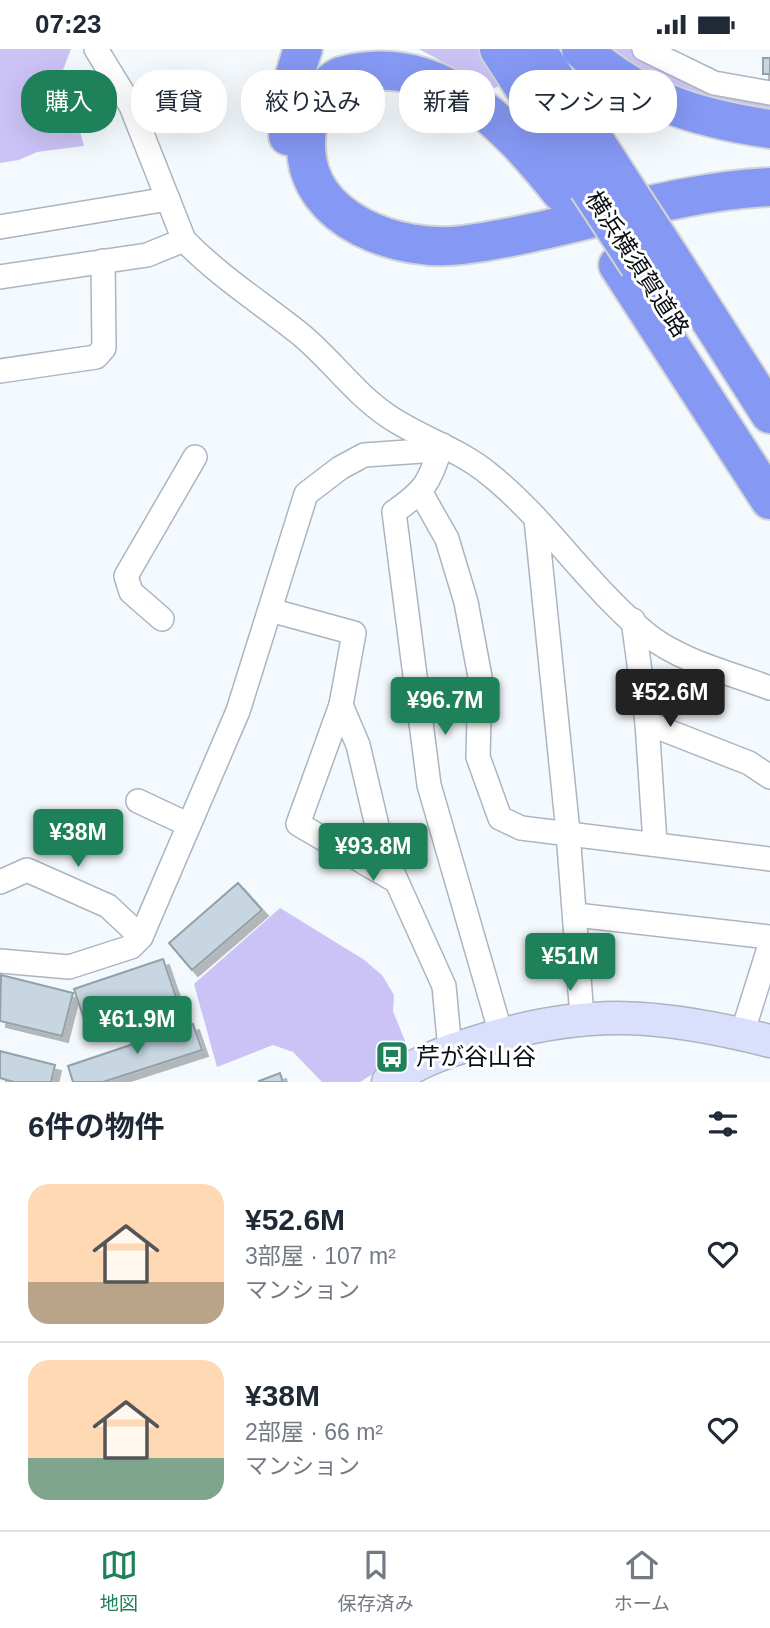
<!DOCTYPE html>
<html lang="ja">
<meta charset="utf-8">
<style>
body{margin:0;font-family:Arial,"Noto Sans JP",sans-serif;background:#f2f2f3;color:#1f2937;height:100vh;display:flex;flex-direction:column;font-size:26px;white-space:nowrap}
*{box-sizing:border-box;margin:0}
p{font-size:23px;color:#747a83}
.icon{flex:none;width:38px;height:38px;fill:none;stroke:currentColor;stroke-width:2;stroke-linecap:round;stroke-linejoin:round}
.map{position:relative;height:1033px;overflow:hidden}
.details{display:flex;flex-direction:column;background:#fff;flex:1}
.details>*{flex:none}
.hud{position:absolute;left:21px;top:21px;width:728px;height:63px;display:flex;gap:14px}
.price{position:absolute;translate:-50% -60px;padding:0 16px;border-radius:7px;background:#1f8159;color:#fff;font-size:23px;line-height:46px;filter:drop-shadow(0 2px 4px #0008)}
.price::after{content:'';position:absolute;left:50%;top:42px;width:21px;height:16px;margin-left:-10px;background:inherit;clip-path:polygon(0 0,100% 0,50% 100%)}
.price.active{background:#222;color:#fff}
ul{padding:0;list-style:none}
li{display:flex;align-items:center;gap:21px;height:175px;padding:0 28px}
li+li{border-top:2px solid #e0e1e3}
li span{display:grid;place-items:center;flex:none;width:196px;height:140px;border-radius:21px;color:#555}
li>.icon{margin-inline-start:auto}
span .icon{width:84px;height:84px;fill:#fffc;stroke-width:1}
li b{font-size:30px}
h2{display:flex;justify-content:space-between;align-items:center;height:84px;padding:0 28px;font-size:30px}
.tag{padding:0 24px;border-radius:28px;background:#fff;box-shadow:0 7px 28px #0002;font-size:24px;line-height:63px}
.tag.active{background:#1f8159;color:#fff}
.status{display:flex;justify-content:space-between;align-items:center;height:49px;padding:0 35px;background:#fff;direction:ltr}
.status svg{height:19px;fill:currentColor}
.menu{display:flex;justify-content:space-around;align-items:center;height:98px;border-top:2px solid #e0e1e3;background:#fff;font-size:19px;color:#747a83}
.menu a{display:grid;justify-items:center;gap:4px}
.menu .active{color:#1f8159}
.map>svg:first-child{display:block}
.green{fill:#cbc3f6}
.building{fill:#c7d6e0;stroke:#92a1aa;stroke-width:2;filter:url(#shadow)}
.lines{fill:none;stroke-linecap:round;stroke-linejoin:round}
.street-casing{stroke:#abb5c2;stroke-width:26}
.secondary-casing{stroke:#abb5c2;stroke-width:35}
.highway-casing{stroke:#d3d4d4;stroke-width:42}
.street{stroke:#fff;stroke-width:23}
.secondary{stroke:#dae0fb;stroke-width:32}
.highway{stroke:#8598f3;stroke-width:38}
.highway-bridge-casing{stroke:#d3d4d4;stroke-width:42;stroke-linecap:butt}
.highway-bridge{stroke:#8598f3;stroke-width:38}
.labels{text-anchor:middle;stroke-width:6;stroke-linejoin:round;paint-order:stroke}
.street-label{font-size:24px;fill:#0a0e12;stroke:#fff}
.poi-label{font-size:24px;fill:#0a0e12;stroke:#fff;text-anchor:start}
</style>
<div class="status"><b>07:23</b><svg viewBox="0 0 49 12"><path d="M0 12V9h3v3zM5 12V6h3v6zM10 12V3h3v9zM15 12V0h3v12zM26 1h20v11H26zM47 4h2v5h-2z"/></svg></div>
<div class="map">
<svg width="770" height="1033" viewBox="0 0 770 1033">
<defs>
<filter id="shadow"><feDropShadow dx="6" dy="6" stdDeviation="0" flood-color="#0004"/></filter>
</defs>
<rect width="100%" height="100%" fill="#f4f9fe"/>
<g class="green">
<path d="M0 0H71L63 21 84 97 37 103 19 111 0 114Z"/>
<path d="M419 0H481L504 35 492 40Z"/>
<path d="M594 0H632L643 9 770 52V69L737 66Z"/>
<path d="M280 859 363 910 382 926 394 946 393 962 409 1002 360 1033H322L293 1003 273 996 217 1018 194 935Z"/>
</g>
<g class="building">
<rect x="763" y="9" width="7" height="16"/>
<path d="M238 834 262 861 192 921 169 894Z"/>
<path d="M163 910 177 951 88 982 74 940Z"/>
<path d="M1 926 73 944 62 987 0 972Z"/>
<path d="M193 975 202 1001 103 1033H73L68 1017Z"/>
<path d="M0 1002 55 1016 51 1033H14L0 1029Z"/>
<path d="M392 1003 395 1007 384 1014 382 1010Z"/>
<path d="M280 1024 283 1033H259V1032Z"/>
</g>
<g class="lines">
<defs>
<g id="street">
<path d="M96 0 131 57 184 191C219 227 260 253 299 284 331 310 354 344 388 367 420 389 459 400 489 425 548 472 589 539 649 587 683 613 730 624 770 639"/>
<path d="M644 0 714 34 770 44"/>
<path d="M0 178 168 150"/>
<path d="M0 228 147 206 184 191"/>
<path d="M0 322 96 308 104 299 103 212"/>
<path d="M442 396C428 434 427 440 394 463L429 736 501 985"/>
<path d="M421 444 447 490 466 553 480 628 478 708 500 769 521 779 770 810"/>
<path d="M536 470 568 783 582 968"/>
<path d="M270 561 354 584 341 656 298 775 396 832"/>
<path d="M162 570 131 543 126 527 195 408"/>
<path d="M633 571 647 674 655 794"/>
<path d="M341 656 358 696 383 802 444 937 450 1001"/>
<path d="M647 674 749 714 770 728"/>
<path d="M138 752 189 776"/>
<path d="M0 833 27 821 108 857 141 888"/>
<path d="M576 866 770 888"/>
<path d="M0 912 69 918 131 898 141 888 238 662 306 445 340 419 364 406 422 402 442 396"/>
<path d="M742 985 770 896"/>
</g>
<path id="secondary" d="M388 1033C419 1012 445 1003 480 992 588 958 662 965 770 992"/>
<g id="highway">
<path d="M499 0 588 138"/>
<path d="M536 0 620 131"/>
<path d="M581 0C638 51 695 69 770 80"/>
<path d="M288 87C287 58 293 27 303 0"/>
<path d="M561 143C508 77 439 0 341 27 315 41 305 71 306 99 308 172 399 204 462 196 565 183 665 143 770 138"/>
<path d="M668 205 770 365"/>
<path d="M618 216 770 451"/>
</g>
</defs>
<use href="#street" class="street-casing"/>
<use href="#secondary" class="secondary-casing"/>
<use href="#highway" class="highway-casing"/>
<use href="#street" class="street"/>
<use href="#secondary" class="secondary"/>
<use href="#highway" class="highway"/>
<defs>
<g id="highway-bridge">
<path d="M620 131 668 205"/>
<path d="M588 138 639 216"/>
</g>
</defs>
<use href="#highway-bridge" class="highway-bridge-casing"/>
<use href="#highway-bridge" class="highway-bridge"/>
</g>
<defs>
<symbol id="bus-square" viewBox="-11 -11 22 22"><rect x="-9" y="-9" width="18" height="18" rx="4" fill="#1f8159" stroke="#fff"/><path d="M-5-6H5V4H4V6H2V4H-2V6H-4V4H-5ZM-3.5-4V0h7V-4ZM-3.5 1.2v1.5H-2V1.2ZM2 1.2v1.5H3.5V1.2Z" fill="#fff"/></symbol>
</defs>
<g fill-rule="evenodd">
<use href="#bus-square" x="373" y="989" width="38" height="38"/>
</g>
<g class="labels">
<g class="street-label">
<text transform="translate(637 215) rotate(57)" y="8">横浜横須賀道路</text>
</g>
<g class="poi-label">
<text x="416" y="1016">芹が谷山谷</text>
</g>
</g>
</svg>
<b class="price active" style="left:670px;top:680px">¥52.6M</b>
<b class="price" style="left:445px;top:688px">¥96.7M</b>
<b class="price" style="left:78px;top:820px">¥38M</b>
<b class="price" style="left:373px;top:834px">¥93.8M</b>
<b class="price" style="left:570px;top:944px">¥51M</b>
<b class="price" style="left:137px;top:1007px">¥61.9M</b>
<div class="hud">
<a class="tag active">購入</a>
<a class="tag">賃貸</a>
<a class="tag">絞り込み</a>
<a class="tag">新着</a>
<a class="tag">マンション</a>
</div>
</div>
<section class="details">
<h2>6件の物件<svg class="icon" aria-label="filters" viewBox="0 0 24 24"><path d="M4 7h16M4 17h16"/><circle cx="9" cy="7" r="2"/><circle cx="15" cy="17" r="2"/></svg></h2>
<ul>
<li><span style="background:linear-gradient(#ffd9b3 70%,#b9a48a 0)"><svg class="icon" aria-label="home" viewBox="0 0 24 24"><path d="M3 11l9-7 9 7M6 9v11h12V9"/></svg></span><div><b>¥52.6M</b><p>3部屋 · 107 m²</p><p>マンション</p></div><svg class="icon" aria-label="heart" viewBox="0 0 24 24"><path d="M12 20l-8-8c-3-5 5-10 8-4 3-6 11-1 8 4z"/></svg></li>
<li><span style="background:linear-gradient(#ffd9b3 70%,#7fa58c 0)"><svg class="icon" aria-label="home" viewBox="0 0 24 24"><path d="M3 11l9-7 9 7M6 9v11h12V9"/></svg></span><div><b>¥38M</b><p>2部屋 · 66 m²</p><p>マンション</p></div><svg class="icon" aria-label="heart" viewBox="0 0 24 24"><path d="M12 20l-8-8c-3-5 5-10 8-4 3-6 11-1 8 4z"/></svg></li>
</ul>
</section>
<nav class="menu">
<a class="active"><svg class="icon" aria-label="map" viewBox="0 0 24 24"><path d="M3 6l6-2 6 2 6-2v14l-6 2-6-2-6 2zM9 4v14M15 6v14"/></svg>地図</a>
<a><svg class="icon" aria-label="saved" viewBox="0 0 24 24"><path d="M7 4h10v16l-5-4-5 4z"/></svg>保存済み</a>
<a><svg class="icon" aria-label="home" viewBox="0 0 24 24"><path d="M3 11l9-7 9 7M6 9v11h12V9"/></svg>ホーム</a>
</nav>
